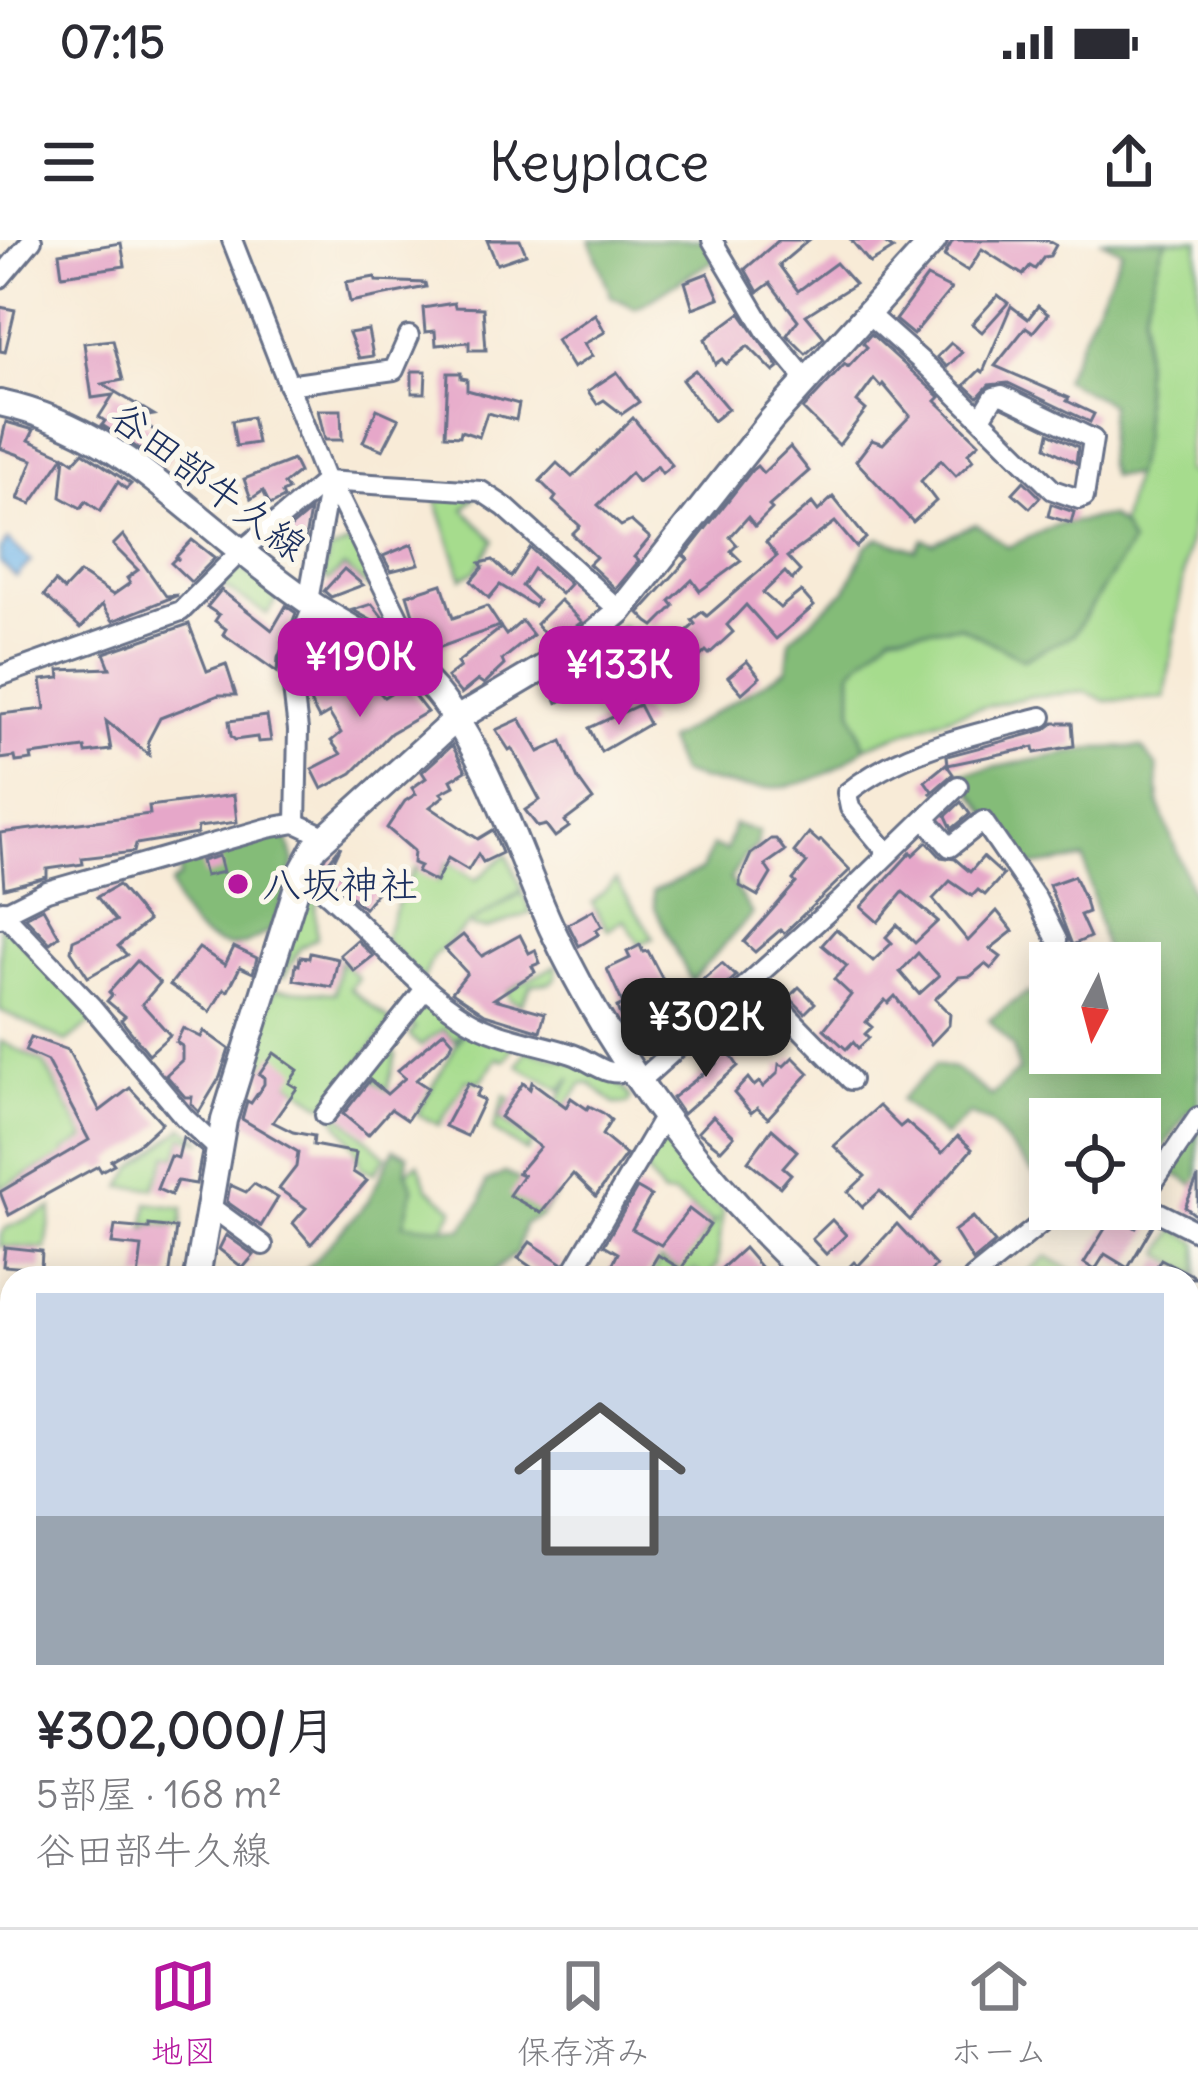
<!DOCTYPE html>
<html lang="ja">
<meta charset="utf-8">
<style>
body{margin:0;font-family:Delius,"Klee One",sans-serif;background:#f2f2f3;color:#2b2b33;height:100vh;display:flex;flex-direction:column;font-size:45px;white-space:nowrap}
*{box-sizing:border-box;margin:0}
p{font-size:39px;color:#7c7c81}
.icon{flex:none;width:66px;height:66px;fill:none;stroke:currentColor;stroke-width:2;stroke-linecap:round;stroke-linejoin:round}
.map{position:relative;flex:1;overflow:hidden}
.side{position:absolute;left:0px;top:1026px;width:1200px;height:663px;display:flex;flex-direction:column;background:#fff;border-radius:36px 36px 0 0;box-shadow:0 6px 30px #0003}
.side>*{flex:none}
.needle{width:78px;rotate:186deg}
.tools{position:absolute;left:1029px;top:702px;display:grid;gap:24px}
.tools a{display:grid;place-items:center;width:132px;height:132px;border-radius:0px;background:#fff;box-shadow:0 6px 30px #0003;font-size:60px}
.price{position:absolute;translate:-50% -102px;padding:0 27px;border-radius:24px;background:#b5179e;color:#fff;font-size:39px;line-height:78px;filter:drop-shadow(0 3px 6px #0008)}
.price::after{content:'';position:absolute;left:50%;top:72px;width:36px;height:27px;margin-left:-18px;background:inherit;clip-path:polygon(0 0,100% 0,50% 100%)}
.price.on{background:#222;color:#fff}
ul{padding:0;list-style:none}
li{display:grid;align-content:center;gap:24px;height:636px;padding:0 36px}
li span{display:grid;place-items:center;height:372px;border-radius:0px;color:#555}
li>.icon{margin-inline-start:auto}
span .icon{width:216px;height:216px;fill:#fffc;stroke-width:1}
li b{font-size:51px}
.status{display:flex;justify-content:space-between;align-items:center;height:84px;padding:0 60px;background:#fff;direction:ltr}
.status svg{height:33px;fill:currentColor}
header{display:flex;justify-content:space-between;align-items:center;height:156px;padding:0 36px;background:#fff;font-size:54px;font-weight:600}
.menu{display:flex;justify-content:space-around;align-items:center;height:168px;border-top:3px solid #e1e1e2;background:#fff;font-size:33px;color:#7c7c81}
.menu a{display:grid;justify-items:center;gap:6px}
.menu .on{color:#b5179e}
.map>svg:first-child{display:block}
.green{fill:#a6dc8d;stroke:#608676;stroke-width:3}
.forest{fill:#84bc78;stroke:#50766b;stroke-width:3}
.water{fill:#75b8eb;stroke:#4874a4;stroke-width:3}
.building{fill:#e6a7c9;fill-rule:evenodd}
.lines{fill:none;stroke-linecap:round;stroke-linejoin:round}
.street-casing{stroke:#687188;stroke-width:24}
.secondary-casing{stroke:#687188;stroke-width:30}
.street{stroke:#fff;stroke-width:18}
.secondary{stroke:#fff;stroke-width:24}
.poi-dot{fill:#b5179e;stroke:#fbf7ec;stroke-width:4.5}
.labels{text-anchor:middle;stroke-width:10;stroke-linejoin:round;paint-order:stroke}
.street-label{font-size:39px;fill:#1b2f5e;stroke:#fbf7ec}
.poi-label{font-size:39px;fill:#1b2f5e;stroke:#fbf7ec;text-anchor:start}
</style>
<div class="status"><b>07:15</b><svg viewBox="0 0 49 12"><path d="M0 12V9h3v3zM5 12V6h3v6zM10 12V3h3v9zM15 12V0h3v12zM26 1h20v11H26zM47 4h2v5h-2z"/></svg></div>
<header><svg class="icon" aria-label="menu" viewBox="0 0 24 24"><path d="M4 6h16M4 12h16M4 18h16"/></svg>Keyplace<svg class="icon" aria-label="share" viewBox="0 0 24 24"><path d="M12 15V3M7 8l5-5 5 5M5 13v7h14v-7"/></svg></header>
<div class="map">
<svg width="1198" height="1687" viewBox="0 0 1198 1687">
<rect width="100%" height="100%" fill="#fbf7ec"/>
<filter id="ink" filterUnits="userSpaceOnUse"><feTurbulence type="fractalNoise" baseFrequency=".00833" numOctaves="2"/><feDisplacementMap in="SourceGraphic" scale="24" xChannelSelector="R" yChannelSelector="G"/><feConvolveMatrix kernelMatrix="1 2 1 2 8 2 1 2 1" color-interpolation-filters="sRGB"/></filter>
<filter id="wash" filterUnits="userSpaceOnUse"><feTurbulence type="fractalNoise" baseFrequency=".004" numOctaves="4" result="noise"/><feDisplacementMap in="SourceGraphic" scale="48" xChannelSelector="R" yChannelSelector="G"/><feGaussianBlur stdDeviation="2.7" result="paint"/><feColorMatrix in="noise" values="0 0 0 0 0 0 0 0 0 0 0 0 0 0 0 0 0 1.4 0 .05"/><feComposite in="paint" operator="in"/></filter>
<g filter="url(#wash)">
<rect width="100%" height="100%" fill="#f8ebd7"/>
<g class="green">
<path d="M1168 0H1198V90L1186 231 1198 236V242L1165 458 1105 461 1086 452 1032 456 958 473 865 507 852 470V430L892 392 960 386 1023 419 1074 394 1130 304 1121 285 1143 195 1144 71 1162 8Z"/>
<path d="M435 256 475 257 464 269 494 300 476 330 462 338Z"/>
<path d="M355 301 390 371 388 373 378 365 382 358 344 327 328 341 323 336 329 312Z"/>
<path d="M239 326 279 356 267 374 221 345Z"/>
<path d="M622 386 647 416 631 429 606 400Z"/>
<path d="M507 614 522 650 474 681 522 653 531 673 487 689 472 687 471 682 433 717 423 740 384 699 402 651 416 627 438 641 447 622 476 640Z"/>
<path d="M616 640 654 698 639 704 624 679 608 690 592 663Z"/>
<path d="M308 648 319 657 315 669 317 698 300 708 284 737 280 736Z"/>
<path d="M0 687H7L97 779 66 802 0 770Z"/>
<path d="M340 721 358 738 350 749 392 782 325 866 255 820 274 749 335 753Z"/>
<path d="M557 725 556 737 550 743 532 744 521 764 510 759 506 751Z"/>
<path d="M425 760 465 785 455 801 443 789 420 806 409 795 415 788 409 781Z"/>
<path d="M467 786 511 805 512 809 505 820 497 818 481 841 466 840 439 885 417 874Z"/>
<path d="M0 801 44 823 85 899 64 911 65 915 0 948Z"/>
<path d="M390 806 396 815 387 850 366 835Z"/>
<path d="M526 810C559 819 612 828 631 858L627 864H614L591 844H582L555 881 540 893 571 838 561 850 518 826Z"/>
<path d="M505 855 511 859 499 878 523 896 556 861 527 912 493 890Z"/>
<path d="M337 872 386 916 374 933 361 927C358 904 343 892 332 873Z"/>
<path d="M184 887 204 902 183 896 177 916 168 915 154 948 122 947 133 928Z"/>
<path d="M660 897 723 971 717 1025 707 1038 694 1030 685 1038H650L660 1020 677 1029 717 979 712 983 674 955H663L640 923Z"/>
<path d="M418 923 428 948 454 969 443 989 403 984 413 948 406 932Z"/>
<path d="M148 963 183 968 182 986 149 984 146 1008 142 1007Z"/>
<path d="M52 968 46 1009 0 1006 1 994 6 988Z"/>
<path d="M1175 989 1198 1003V1036L1161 1014Z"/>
<path d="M1047 1016 1085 1038H1037L1030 1030Z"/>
</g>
<g class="forest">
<path d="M590 0H705L715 21C684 34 665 54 635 68L611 56Z"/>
<path d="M1100 0H1168L1162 8 1144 71 1143 195 1134 235 1111 236 1106 223 1110 164 1063 139 1122 11Z"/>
<path d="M1109 276 1121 285 1131 304 1073 395 1023 419 960 386 892 392 852 430V470L865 507C809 558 748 555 680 533L667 501 787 429 790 399 846 350 867 305 879 298 916 310 923 299 933 303 976 284 1008 307 1056 285Z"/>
<path d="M1141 507 1157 527 1159 565 1198 668V876L1189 870 1140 943V879H1050V953L990 883 969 874 944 897 900 860 936 825 957 830 991 856 1019 830 1013 807 989 780 1028 752 1041 764 1043 786 1050 790V813H1140V723H1108L1084 619 1026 627 959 534 1096 508Z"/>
<path d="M734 584 759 592 757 606 744 617 730 639 752 674 691 741 655 668 653 651 702 630 712 606 726 611Z"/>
<path d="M286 594 294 622 274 688C260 696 244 708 228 706 196 701 176 671 171 644L180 637 178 621 260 597Z"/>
<path d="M1198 888V947L1170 931Z"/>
<path d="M394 909 408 915 406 932 413 948 404 984 462 989 482 961 486 942 505 933 555 956 541 976 524 984 517 1012 486 1038H298L367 963Z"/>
<path d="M1198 1293V1395L1188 1394V1299Z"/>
</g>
<path class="water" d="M8 300 31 321 16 337 0 322V309Z"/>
<g id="blocks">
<g class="building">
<path d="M487 0H520L526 14 497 24Z"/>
<path d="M779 0H809L779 25 798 51 836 23 855 44 806 75 824 97 806 114 787 95 798 80 770 43 758 52 745 29Z"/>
<path d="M851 0H880L893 9 870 23Z"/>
<path d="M953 0H1047L1056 5 1050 16 1044 17 1035 29 1030 26 1023 35 982 9 968 31 944 16Z"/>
<path d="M121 3 125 26 62 35 59 13Z"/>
<path d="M708 33 719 58 693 68 685 42Z"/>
<path d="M375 37 376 41 425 43 426 47 350 62 346 42Z"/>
<path d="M927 37 951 49 913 95 895 80Z"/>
<path d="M998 55 1008 63 982 92 972 84Z"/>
<path d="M454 63 455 67 483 68 486 110H469V102L436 105 435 91 425 92 423 68Z"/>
<path d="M1011 66 1028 79 1038 66 1048 74 1033 92 1026 87 995 126 1069 158 1067 161 1094 174 1090 182 1008 143 989 145 978 157 965 145 980 130 983 132Z"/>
<path d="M0 67 15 70 5 112 0 111Z"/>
<path d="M740 73 779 128 774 132 748 106 726 124 722 119 715 124 705 99Z"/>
<path d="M595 74 605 92 584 104 592 116 573 128 556 100Z"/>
<path d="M368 90 373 116 359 118 349 93Z"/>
<path d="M871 94 940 157 936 161 979 203 968 213 973 220 956 236 941 220 921 241 936 261 913 282 856 221 872 200 883 204 910 176 883 144 881 147 874 139 857 162 866 170 839 205 803 169 845 124 848 127 867 107 863 103Z"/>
<path d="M113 100 123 140 102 144 154 175 137 178 165 198 161 203 173 212 164 225 102 185 105 181 99 177 113 155 92 158 84 103Z"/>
<path d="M951 103 962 112 947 127 937 117Z"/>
<path d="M695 130 728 169 713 181 682 140Z"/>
<path d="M412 131H426L425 153H412Z"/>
<path d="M617 132 639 162 622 174 604 160 597 164 588 151Z"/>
<path d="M448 133H461V138L467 139V150L519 164 516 180 487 173 479 197 461 191 460 196 445 195Z"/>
<path d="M377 169 399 179 383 210 363 202Z"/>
<path d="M318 170H341L342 200H325Z"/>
<path d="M252 177 257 203 236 206 232 181Z"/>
<path d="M633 178 672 225 662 233 657 226 638 242 631 233 598 265 621 286 631 281 650 298 634 317 639 321 616 349 589 324 596 317 572 294 580 286 553 261 556 257 540 241 557 223 572 237Z"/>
<path d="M6 182 34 190 29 200 64 216 31 264 18 259 33 220 0 208Z"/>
<path d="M1049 193 1078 207 1076 223 1046 207Z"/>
<path d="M790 207 809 231 769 266 772 269 755 286 748 277 730 297 737 305 731 311 741 321 700 351 692 340 670 361 674 366 654 386 648 382 639 373 688 319 684 316 752 230 757 226 763 233Z"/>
<path d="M83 212 131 244 126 249 118 242 100 271 86 261 81 268 61 257 65 216 74 222Z"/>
<path d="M293 220 299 232 284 244 288 250 282 253 284 258 270 265 263 251 251 259 244 239Z"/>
<path d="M1024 241 1040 257 1030 268 1013 253Z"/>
<path d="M833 257 866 298 856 307 835 282 787 317 800 331 792 340 785 332 763 353 780 368 801 351 814 366 776 399 746 365 727 385 733 392 709 414 706 411 684 432 676 422 666 432 652 416 669 399 673 403 695 384 692 380 702 372 707 376 777 316 766 302 812 263 818 271Z"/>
<path d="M1051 264 1074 272 1071 283 1048 276Z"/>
<path d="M310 271 304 305 292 316 277 299Z"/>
<path d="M123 295 166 356 178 355 113 381 102 365 81 388 44 355 55 342 64 350 80 333 113 355 130 343 127 338 138 330 113 305Z"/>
<path d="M192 300 215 318 191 342 171 323 176 318 179 320 176 317Z"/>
<path d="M412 304 419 324 391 331 383 316Z"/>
<path d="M530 308 570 344 561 354 533 329 522 346 538 361 534 366 500 345 489 358 471 341 483 327 480 323 493 320 511 337Z"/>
<path d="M344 329 363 345 331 357 324 351Z"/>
<path d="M442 344 453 378 487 366 500 386 432 410 422 380 414 378 407 355Z"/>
<path d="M221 350 272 390 286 366 296 373 278 418 277 432 223 394 226 389 215 381 219 375 207 367Z"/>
<path d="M560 360 582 382 552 403 536 384Z"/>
<path d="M372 364 383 378 378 384 353 370Z"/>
<path d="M522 381 533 395 502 420 504 425 484 444 478 440 461 454 447 437 460 427 457 423 501 388 506 395Z"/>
<path d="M189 384 207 431 226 424 236 455H219L160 478 148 501 149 515 106 481 111 510 86 513 85 508 31 515 32 520 16 522 15 517 0 519V474L45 469 41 440 60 438 59 430 110 428 104 413Z"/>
<path d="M747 421 760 437 742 453 728 437Z"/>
<path d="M354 425 384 457 405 444 427 472 391 493 352 533 322 549 312 529 341 514 331 501 341 493 329 473 319 479 309 460 324 448 321 442 331 435 336 439Z"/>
<path d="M573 433 582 450 557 463 549 443Z"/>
<path d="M639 465 649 484 601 512 589 488Z"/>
<path d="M267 476 271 501 258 502 257 497 235 500 231 496 229 481Z"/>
<path d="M520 479 539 512 562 501 578 539 593 560 565 581 569 587 555 597 546 585 538 587 525 570 540 560 512 508 509 510 496 490Z"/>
<path d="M1054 483H1072L1074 506 1035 513 1034 507 948 525 947 516 1045 490Z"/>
<path d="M452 505 466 531 451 540 454 546 441 553 444 556 430 567 478 599 493 590 502 613 483 622 478 614 468 630 448 618 436 642 417 632 420 626 413 623 414 611 387 588 405 561 416 554 412 548 426 538 422 532Z"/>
<path d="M946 524 953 534 930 554 932 551 925 541Z"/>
<path d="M234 555 237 582 198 587 197 594 136 604 134 612 82 618 83 624 47 629V637L4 648 0 593 150 574 149 566Z"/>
<path d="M961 562 970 574 952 589 946 576Z"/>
<path d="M809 593 819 602 821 600 850 630 784 693 780 690 755 712 744 702 796 643 793 640 807 623 794 612Z"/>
<path d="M771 599H776L785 611 765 625 771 634 758 656 740 646V639L751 614Z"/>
<path d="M927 602 941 617 955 619 970 632 983 617 1003 635 985 655 978 650 972 656 950 641 933 659 968 701 997 671 1013 691 990 709 1001 717 991 729 985 724 971 736 959 737 935 759 950 774 949 785 931 804 895 756 888 763 885 760 866 782 872 787 865 794 869 798 858 808 853 802 846 809 824 789 851 755 834 739 847 726 822 705 836 689 873 721 892 703 886 697 897 685 915 703 938 681 903 652 878 682 861 667 911 612 913 615ZM918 713 939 736 919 754 900 732Z"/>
<path d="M341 606 331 627 356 646 362 638 378 651 364 668 321 631Z"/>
<path d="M219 616 223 632 205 636 201 621Z"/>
<path d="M1074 636 1085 660 1088 672 1080 675 1090 697 1072 705 1049 645Z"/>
<path d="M118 645 148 681 118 706 127 715 88 737 71 711 73 700 116 681 97 657Z"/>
<path d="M43 668 59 696 50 703 25 677Z"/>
<path d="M593 670 602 686 596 690 599 694 579 706 568 684Z"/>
<path d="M463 695 482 716 520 695 529 713 535 710 540 723 532 726 535 732 494 759 545 773 540 791 485 774 452 752 467 733 445 709Z"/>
<path d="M357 700 373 716 354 731 340 715Z"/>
<path d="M640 705 643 712 648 711 683 779 664 788 638 809 625 789 617 767 623 764 607 729 630 718 627 712Z"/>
<path d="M234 707 257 718 253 733 240 727 228 751 224 749 210 772 170 745 199 708 225 725Z"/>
<path d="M310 713 338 719 332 747 294 740 296 724 299 725 300 717 309 718Z"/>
<path d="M137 721 160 743 142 764 170 795 149 814 121 780 125 776 107 761 112 755 109 752Z"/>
<path d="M722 723 736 736 717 753 703 739Z"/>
<path d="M799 747 815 763 805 773 789 757Z"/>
<path d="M766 773 782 788 761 810 745 794Z"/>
<path d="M183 788 201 797 204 791 229 809 220 837 199 872 191 864 192 857H185L166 835 182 820V806L176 802Z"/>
<path d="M444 791 453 801 451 807 416 840 428 848 407 880 391 869 368 895 343 874 370 840 387 854 405 838 397 831Z"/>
<path d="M31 797 68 810 100 871 130 848 162 883 140 903 111 920 114 924 101 931 98 926 9 975 0 952 89 900 47 821 25 811Z"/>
<path d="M724 805 738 826 683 874 672 858 717 823 711 816Z"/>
<path d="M274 813 298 830 289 843 297 848 273 882 293 892 314 896 313 905 356 913 353 932 367 941 311 1004 293 983 306 968 279 949 296 927 298 912 242 879 247 861 251 863 264 844V837L259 835Z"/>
<path d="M793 817 809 833 768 878 757 868 751 873 734 853 748 838 754 846 759 842 763 847 778 833 779 824 784 826Z"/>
<path d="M532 842 566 867 571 858 587 869 589 866 603 873 611 880 602 895 626 915 596 956 573 934 541 973 509 955 523 935 518 933 540 907 500 877 523 843 530 849Z"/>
<path d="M468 843 480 849 476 856 484 860 467 896 445 886Z"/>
<path d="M879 866 900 887 906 882 942 913 958 896 972 909 910 980 880 951 862 967 848 952 865 936 834 906Z"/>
<path d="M713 876 734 896 721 910 698 892Z"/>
<path d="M772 889 797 911 783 927 791 934 780 947 748 921Z"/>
<path d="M183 897 202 912 196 944 177 941 171 955 157 949 170 916 178 918Z"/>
<path d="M1198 937V977L1185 967Z"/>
<path d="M254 944 278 958 261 986 227 962 230 945 246 952Z"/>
<path d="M637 948 651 956 632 989 661 1005 689 969 710 985 681 1029 658 1015 644 1038H627L610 1029 618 1013 604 1005Z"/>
<path d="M1114 974 1136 988 1142 979 1153 985 1128 1028 1105 1014 1095 1030 1084 1023Z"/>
<path d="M973 977 995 1003 973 1021 954 991Z"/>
<path d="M832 980 846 995 826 1014 812 999Z"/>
<path d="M897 984 936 1026 924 1038H838L854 1022 858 1026Z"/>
<path d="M149 985 176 988 169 1038H138L142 1007 112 1004 115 986 149 989Z"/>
<path d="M226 995 254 1015 243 1028 219 1009Z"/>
<path d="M530 1002 562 1023 554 1038H547L518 1018Z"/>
<path d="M5 1007 42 1011 41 1029 3 1026Z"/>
<path d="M744 1008 763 1030 753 1038H711Z"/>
<path d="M1161 1019 1198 1038H1150Z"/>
</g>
</g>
</g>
<g filter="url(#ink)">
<use href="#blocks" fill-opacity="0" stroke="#687188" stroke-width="3"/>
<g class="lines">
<defs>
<g id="street">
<path d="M232 0 326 241 341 261 416 413 418 433"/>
<path d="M712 0 766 91 806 139"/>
<path d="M0 38 32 0"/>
<path d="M867 73 928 127 1053 250 1079 259 1084 257 1093 199 1002 155 994 157 981 178"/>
<path d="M288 145 394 130 409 96"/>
<path d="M308 361 326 261V241"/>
<path d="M0 436 181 371 241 311 326 241 481 251 505 267 620 371"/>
<path d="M925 579 950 607 983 581 1036 658 1057 700"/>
<path d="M296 583 298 490 290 423 314 365"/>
<path d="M887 612 850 568 847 553C902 508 975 494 1042 477"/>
<path d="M301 633C362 676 404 740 467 779 500 799 536 802 572 814 595 822 606 839 631 830"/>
<path d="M753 740 851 840"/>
<path d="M638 843 841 660 958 546"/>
<path d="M325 875 425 749"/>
<path d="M217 908 184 877 92 767 3 673 47 651 268 588 296 583 324 596"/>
<path d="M1140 962 1198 877"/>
<path d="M1140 963 1198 992"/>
<path d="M207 964 263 1005"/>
<path d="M569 1038 663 878"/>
<path d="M973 1038 1059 969"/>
<path d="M0 1506 12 1505"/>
<path d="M644 1687 650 1677"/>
</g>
<g id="secondary">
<path d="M0 163C100 185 154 241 230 302 259 325 287 348 318 368 358 393 405 415 436 452 491 519 516 611 552 689 615 823 701 937 810 1038"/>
<path d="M0 675 3 673"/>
<path d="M197 1038 224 880 301 633 315 607 455 480 578 407 620 371 771 180 934 0"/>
<path d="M1188 1489 1198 1500"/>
<path d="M255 1677 261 1687"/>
</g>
</defs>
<use href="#street" class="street-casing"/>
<use href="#secondary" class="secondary-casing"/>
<use href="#street" class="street"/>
<use href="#secondary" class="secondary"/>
</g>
</g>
<circle class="poi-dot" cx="238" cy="644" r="12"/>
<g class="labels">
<g class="street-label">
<text transform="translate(209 241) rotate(37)" y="14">谷田部牛久線</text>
</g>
<g class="poi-label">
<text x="262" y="658">八坂神社</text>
</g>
</g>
</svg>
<div class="tools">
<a><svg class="needle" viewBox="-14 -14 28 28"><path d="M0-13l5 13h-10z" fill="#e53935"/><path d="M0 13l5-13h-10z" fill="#7c7c81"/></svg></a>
<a><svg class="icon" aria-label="locate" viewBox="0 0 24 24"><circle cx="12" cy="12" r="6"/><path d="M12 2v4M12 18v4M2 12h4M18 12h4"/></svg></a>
</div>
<b class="price" style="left:360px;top:480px">¥190K</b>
<b class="price" style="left:619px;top:488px">¥133K</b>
<b class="price on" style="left:706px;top:840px">¥302K</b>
<section class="side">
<ul>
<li><span style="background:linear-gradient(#c9d6e8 60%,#9aa5b1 0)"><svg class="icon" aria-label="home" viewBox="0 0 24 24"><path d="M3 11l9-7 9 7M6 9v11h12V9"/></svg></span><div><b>¥302,000/月</b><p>5部屋 · 168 m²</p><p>谷田部牛久線</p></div></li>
</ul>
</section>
</div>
<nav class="menu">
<a class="on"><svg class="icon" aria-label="map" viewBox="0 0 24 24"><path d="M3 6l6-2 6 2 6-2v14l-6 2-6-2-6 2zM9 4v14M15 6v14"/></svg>地図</a>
<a><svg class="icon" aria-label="saved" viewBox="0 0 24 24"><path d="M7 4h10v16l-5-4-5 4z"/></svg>保存済み</a>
<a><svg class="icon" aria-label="home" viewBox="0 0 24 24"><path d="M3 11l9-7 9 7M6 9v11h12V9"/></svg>ホーム</a>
</nav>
